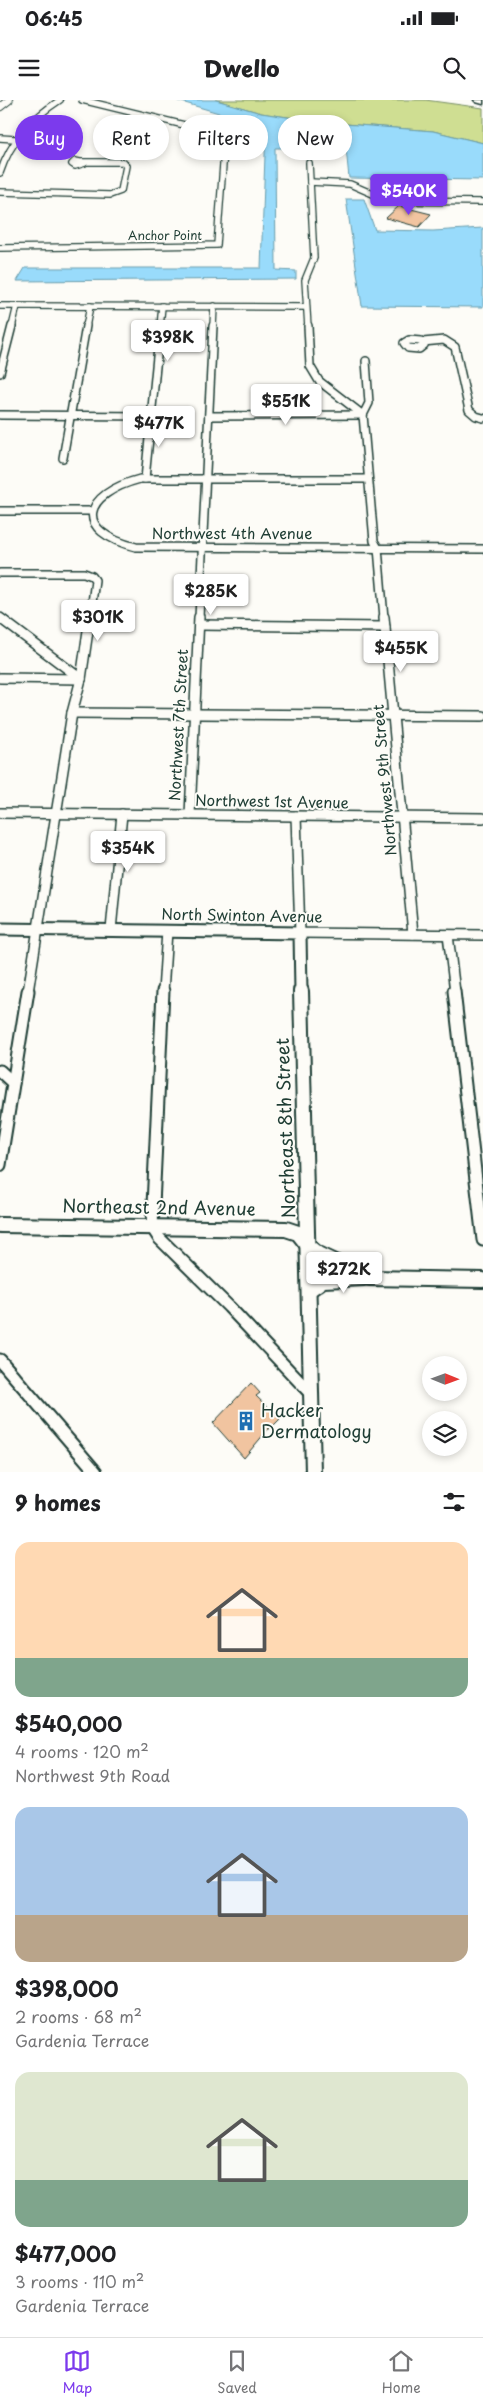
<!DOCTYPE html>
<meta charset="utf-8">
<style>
body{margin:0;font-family:"Playpen Sans",sans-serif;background:#f6f6f6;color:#202124;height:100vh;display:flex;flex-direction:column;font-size:19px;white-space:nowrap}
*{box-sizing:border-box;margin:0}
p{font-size:16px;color:#757577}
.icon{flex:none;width:28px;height:28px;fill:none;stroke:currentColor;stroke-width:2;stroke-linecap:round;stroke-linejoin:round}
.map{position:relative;height:1372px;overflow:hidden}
.side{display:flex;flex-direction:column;background:#fff;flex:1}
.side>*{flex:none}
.banner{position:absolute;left:15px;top:15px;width:454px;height:45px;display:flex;gap:10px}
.needle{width:32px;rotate:91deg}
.buttons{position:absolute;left:422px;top:1256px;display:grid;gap:10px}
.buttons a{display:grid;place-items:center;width:45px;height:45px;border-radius:50%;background:#fff;box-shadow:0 2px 8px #0003;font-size:25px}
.price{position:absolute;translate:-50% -42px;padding:0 11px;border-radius:5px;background:#fff;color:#222;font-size:16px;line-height:32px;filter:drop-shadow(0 1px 2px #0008)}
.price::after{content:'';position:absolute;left:50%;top:30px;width:15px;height:11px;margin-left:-8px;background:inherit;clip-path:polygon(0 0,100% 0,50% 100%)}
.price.selected{background:#7c3aed;color:#fff}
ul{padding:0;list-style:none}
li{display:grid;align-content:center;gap:10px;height:265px;padding:0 15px}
li span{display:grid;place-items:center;height:155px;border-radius:15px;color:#555}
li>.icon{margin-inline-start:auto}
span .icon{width:90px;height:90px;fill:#fffc;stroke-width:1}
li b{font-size:21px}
h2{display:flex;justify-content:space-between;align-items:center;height:60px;padding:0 15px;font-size:21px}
.pill{padding:0 18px;border-radius:22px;background:#fff;box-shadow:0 2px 8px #0003;font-size:18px;line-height:45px}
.pill.selected{background:#7c3aed;color:#fff}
.status{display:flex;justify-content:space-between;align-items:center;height:35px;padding:0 25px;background:#fff;direction:ltr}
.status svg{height:14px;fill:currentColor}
header{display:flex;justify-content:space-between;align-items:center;height:65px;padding:0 15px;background:#fff;font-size:22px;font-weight:800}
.tab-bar{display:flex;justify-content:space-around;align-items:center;height:70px;border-top:1px solid #e0e0e0;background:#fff;font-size:14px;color:#757577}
.tab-bar a{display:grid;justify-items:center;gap:2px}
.tab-bar .selected{color:#7c3aed}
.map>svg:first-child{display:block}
.green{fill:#cfde92;stroke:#778e63}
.water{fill:#99dbfb;stroke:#689cab}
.building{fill:#f1c4a0;stroke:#1f3d34}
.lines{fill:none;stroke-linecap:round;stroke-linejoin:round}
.minor-far3-casing{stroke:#1f3d34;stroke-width:8}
.minor-far2-casing{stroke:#1f3d34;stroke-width:10}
.minor-far1-casing{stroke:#1f3d34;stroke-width:12}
.minor-casing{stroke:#1f3d34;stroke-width:15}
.tertiary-far2-casing{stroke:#1f3d34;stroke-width:9}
.tertiary-far1-casing{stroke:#1f3d34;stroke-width:15}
.tertiary-casing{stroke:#1f3d34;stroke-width:18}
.motorway-casing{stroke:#1f3d34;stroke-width:3}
.minor-far3{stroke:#fdfcf7;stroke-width:5.5}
.minor-far2{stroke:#fdfcf7;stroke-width:7}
.minor-far1{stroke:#fdfcf7;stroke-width:9}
.minor{stroke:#fdfcf7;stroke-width:11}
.tertiary-far2{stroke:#fdfcf7;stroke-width:7}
.tertiary-far1{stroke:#fdfcf7;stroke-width:11}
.tertiary{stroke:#fdfcf7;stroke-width:14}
.motorway{fill:#fdfcf7;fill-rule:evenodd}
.labels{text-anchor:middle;stroke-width:4;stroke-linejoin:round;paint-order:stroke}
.far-street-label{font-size:12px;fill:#1f3d34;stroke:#fdfcf7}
.street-label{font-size:15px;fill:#1f3d34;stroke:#fdfcf7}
.near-street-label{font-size:18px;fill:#1f3d34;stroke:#fdfcf7}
.near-poi-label{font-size:18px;fill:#1f3d34;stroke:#fdfcf7;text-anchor:start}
</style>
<div class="status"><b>06:45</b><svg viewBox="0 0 49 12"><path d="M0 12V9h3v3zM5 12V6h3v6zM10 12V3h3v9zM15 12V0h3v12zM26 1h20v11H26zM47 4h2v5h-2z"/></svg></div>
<header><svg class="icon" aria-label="menu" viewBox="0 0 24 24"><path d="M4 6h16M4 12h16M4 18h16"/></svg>Dwello<svg class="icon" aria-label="search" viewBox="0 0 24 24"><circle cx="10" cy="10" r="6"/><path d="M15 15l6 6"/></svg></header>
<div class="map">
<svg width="483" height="1372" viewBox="0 0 483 1372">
<rect width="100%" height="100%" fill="#fdfcf7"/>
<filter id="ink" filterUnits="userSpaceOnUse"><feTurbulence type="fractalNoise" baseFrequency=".02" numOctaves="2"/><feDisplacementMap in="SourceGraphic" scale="10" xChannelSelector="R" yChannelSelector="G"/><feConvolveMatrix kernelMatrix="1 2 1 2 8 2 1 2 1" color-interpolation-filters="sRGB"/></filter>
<g filter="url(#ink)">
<path class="green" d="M216 0H425L483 8V43L433 31 320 22 261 13Z"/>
<g class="water">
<path d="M175 0H216L261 13 320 22 433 31 483 43V80L349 78 346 48H275L276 170 296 171V179L17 181 25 168H261L266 27Z"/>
<path d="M346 99H364L375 130 433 131 483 128V207L362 206Z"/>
</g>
<g class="building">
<path d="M399 106 431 114 419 127 386 118Z"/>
<path d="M251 1283 260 1293 256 1296 280 1319 271 1328 270 1327 244 1358 213 1323Z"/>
</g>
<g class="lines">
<defs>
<g id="minor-far3">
<path d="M82 0 221 34"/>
<path d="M0 38 15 39"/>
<path d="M75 61 85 63 75 66 72 64Z"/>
<path d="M0 73C11 40 31 19 60 0"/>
<path d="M310 82 350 84 389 101 483 102"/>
<path d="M0 92 110 95 121 91 126 66 124 62H83"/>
<path d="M0 148 217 145 224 51H241"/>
<path d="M0 206 306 207"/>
<path d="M12 227 17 206"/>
<path d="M86 227 90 206"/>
<path d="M160 227 162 206"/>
<path d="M213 227 214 206"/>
<path d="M308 227 305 180 314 158 309 63"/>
</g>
<g id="minor-far2">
<path d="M308 226 310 266 319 281 363 315"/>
<path d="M409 240 421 241 424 245 419 249 408 248 404 243Z"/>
<path d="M423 242 444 240 455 247 469 310 476 316 483 318"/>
<path d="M0 273 12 226"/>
<path d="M0 315 152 316"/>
<path d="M363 315 374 441 378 448 384 518"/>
<path d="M363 315 369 303 366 261"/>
<path d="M209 316 363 315"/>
<path d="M63 358 86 226"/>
<path d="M145 379 160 226"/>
<path d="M368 379H140C83 394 72 431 136 447L483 449"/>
<path d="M0 411H92"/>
<path d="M0 473H84L92 476 95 480 90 518"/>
<path d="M199 518 213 226"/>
</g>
<g id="minor-far1">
<path d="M384 517 413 834"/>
<path d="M0 518 81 579"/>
<path d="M199 525 385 527"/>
<path d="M0 578 81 579"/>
<path d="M72 613 483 616"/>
<path d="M0 713 483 718"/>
<path d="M190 715 199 517"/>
<path d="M296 716 300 833 483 835"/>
<path d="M111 830 122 714"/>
<path d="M448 835 455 892"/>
<path d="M28 892 72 613 81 579 90 517"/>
<path d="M163 892 167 831"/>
</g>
<g id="minor">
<path d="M163 891 152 1127 159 1138 229 1207 311 1294"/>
<path d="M454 891 483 1140"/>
<path d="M0 971 13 983"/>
<path d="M0 1065 28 891"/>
<path d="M0 1260 96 1372"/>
</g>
<path id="tertiary-far2" d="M0 7 9 0"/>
<path id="tertiary-far1" d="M0 829 300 833 301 892"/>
<g id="tertiary">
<path d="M301 891 313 1372"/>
<path d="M0 1125 286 1129 298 1133 309 1147 318 1154 369 1178 483 1180"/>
<path d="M309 1190 323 1180 364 1178"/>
</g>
<path id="motorway" d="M474 0H483V4L476 2Z"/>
</defs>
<use href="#minor-far3" class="minor-far3-casing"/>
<use href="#minor-far2" class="minor-far2-casing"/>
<use href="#minor-far1" class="minor-far1-casing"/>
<use href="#minor" class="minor-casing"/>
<use href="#tertiary-far2" class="tertiary-far2-casing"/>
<use href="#tertiary-far1" class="tertiary-far1-casing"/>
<use href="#tertiary" class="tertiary-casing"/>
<use href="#motorway" class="motorway-casing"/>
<use href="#minor-far3" class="minor-far3"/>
<use href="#minor-far2" class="minor-far2"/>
<use href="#minor-far1" class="minor-far1"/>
<use href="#minor" class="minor"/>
<use href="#tertiary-far2" class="tertiary-far2"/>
<use href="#tertiary-far1" class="tertiary-far1"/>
<use href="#tertiary" class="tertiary"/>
<use href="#motorway" class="motorway"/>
</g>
</g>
<defs>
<symbol id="building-bare" viewBox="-9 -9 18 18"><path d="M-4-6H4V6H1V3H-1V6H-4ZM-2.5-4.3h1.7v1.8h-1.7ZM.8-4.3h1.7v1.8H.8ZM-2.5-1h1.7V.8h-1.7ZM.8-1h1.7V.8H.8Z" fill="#1f6fb2" stroke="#fdfcf7" stroke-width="2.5" paint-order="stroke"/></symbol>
</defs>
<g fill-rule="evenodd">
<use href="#building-bare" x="232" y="1307" width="28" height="28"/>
</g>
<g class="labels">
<g class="far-street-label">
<text x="165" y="140">Anchor Point</text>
</g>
<g class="street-label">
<text x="232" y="439">Northwest 4th Avenue</text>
<text transform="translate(179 625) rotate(-87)" y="5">Northwest 7th Street</text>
<text transform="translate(385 680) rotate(-95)" y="5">Northwest 9th Street</text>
<text transform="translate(272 702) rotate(1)" y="5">Northwest 1st Avenue</text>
<text transform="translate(242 816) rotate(1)" y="5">North Swinton Avenue</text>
</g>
<g class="near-street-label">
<text transform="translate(286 1028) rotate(-92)" y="6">Northeast 8th Street</text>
<text transform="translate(159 1108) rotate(1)" y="6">Northeast 2nd Avenue</text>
</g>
<g class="near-poi-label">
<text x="261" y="1317">Hacker<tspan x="261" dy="21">Dermatology</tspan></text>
</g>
</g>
</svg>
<div class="buttons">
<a><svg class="needle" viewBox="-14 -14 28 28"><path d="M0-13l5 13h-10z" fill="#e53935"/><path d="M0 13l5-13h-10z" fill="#757577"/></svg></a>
<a><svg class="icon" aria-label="layers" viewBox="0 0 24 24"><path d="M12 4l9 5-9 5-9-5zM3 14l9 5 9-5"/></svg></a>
</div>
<b class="price selected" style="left:409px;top:116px">$540K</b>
<b class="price" style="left:168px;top:262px">$398K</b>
<b class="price" style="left:286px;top:326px">$551K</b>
<b class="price" style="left:159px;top:348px">$477K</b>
<b class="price" style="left:211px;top:516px">$285K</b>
<b class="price" style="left:98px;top:542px">$301K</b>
<b class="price" style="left:401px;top:573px">$455K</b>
<b class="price" style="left:128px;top:773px">$354K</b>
<b class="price" style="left:344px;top:1194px">$272K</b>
<div class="banner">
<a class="pill selected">Buy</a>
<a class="pill">Rent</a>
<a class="pill">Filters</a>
<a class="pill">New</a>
</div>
</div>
<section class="side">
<h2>9 homes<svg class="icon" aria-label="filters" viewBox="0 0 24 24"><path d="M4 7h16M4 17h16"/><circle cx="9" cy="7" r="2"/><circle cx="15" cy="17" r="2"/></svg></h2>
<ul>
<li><span style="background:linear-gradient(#ffd9b3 75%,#7fa58c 0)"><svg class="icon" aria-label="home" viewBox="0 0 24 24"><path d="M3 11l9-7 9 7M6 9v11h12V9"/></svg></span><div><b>$540,000</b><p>4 rooms · 120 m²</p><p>Northwest 9th Road</p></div></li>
<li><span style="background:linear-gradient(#a9c7e8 70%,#b9a48a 0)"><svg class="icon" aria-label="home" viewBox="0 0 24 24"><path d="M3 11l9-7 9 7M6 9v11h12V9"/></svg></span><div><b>$398,000</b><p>2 rooms · 68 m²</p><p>Gardenia Terrace</p></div></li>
<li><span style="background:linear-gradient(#dfe7d0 70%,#7fa58c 0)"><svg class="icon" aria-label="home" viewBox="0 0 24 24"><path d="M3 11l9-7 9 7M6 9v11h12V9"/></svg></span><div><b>$477,000</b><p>3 rooms · 110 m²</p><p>Gardenia Terrace</p></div></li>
</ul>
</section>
<nav class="tab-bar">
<a class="selected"><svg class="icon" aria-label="map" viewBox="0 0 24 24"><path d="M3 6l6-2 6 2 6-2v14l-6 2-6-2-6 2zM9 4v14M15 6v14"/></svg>Map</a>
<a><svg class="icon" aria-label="saved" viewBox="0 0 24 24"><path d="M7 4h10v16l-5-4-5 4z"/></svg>Saved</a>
<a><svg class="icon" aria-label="home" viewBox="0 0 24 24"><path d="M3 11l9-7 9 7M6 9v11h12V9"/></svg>Home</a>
</nav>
